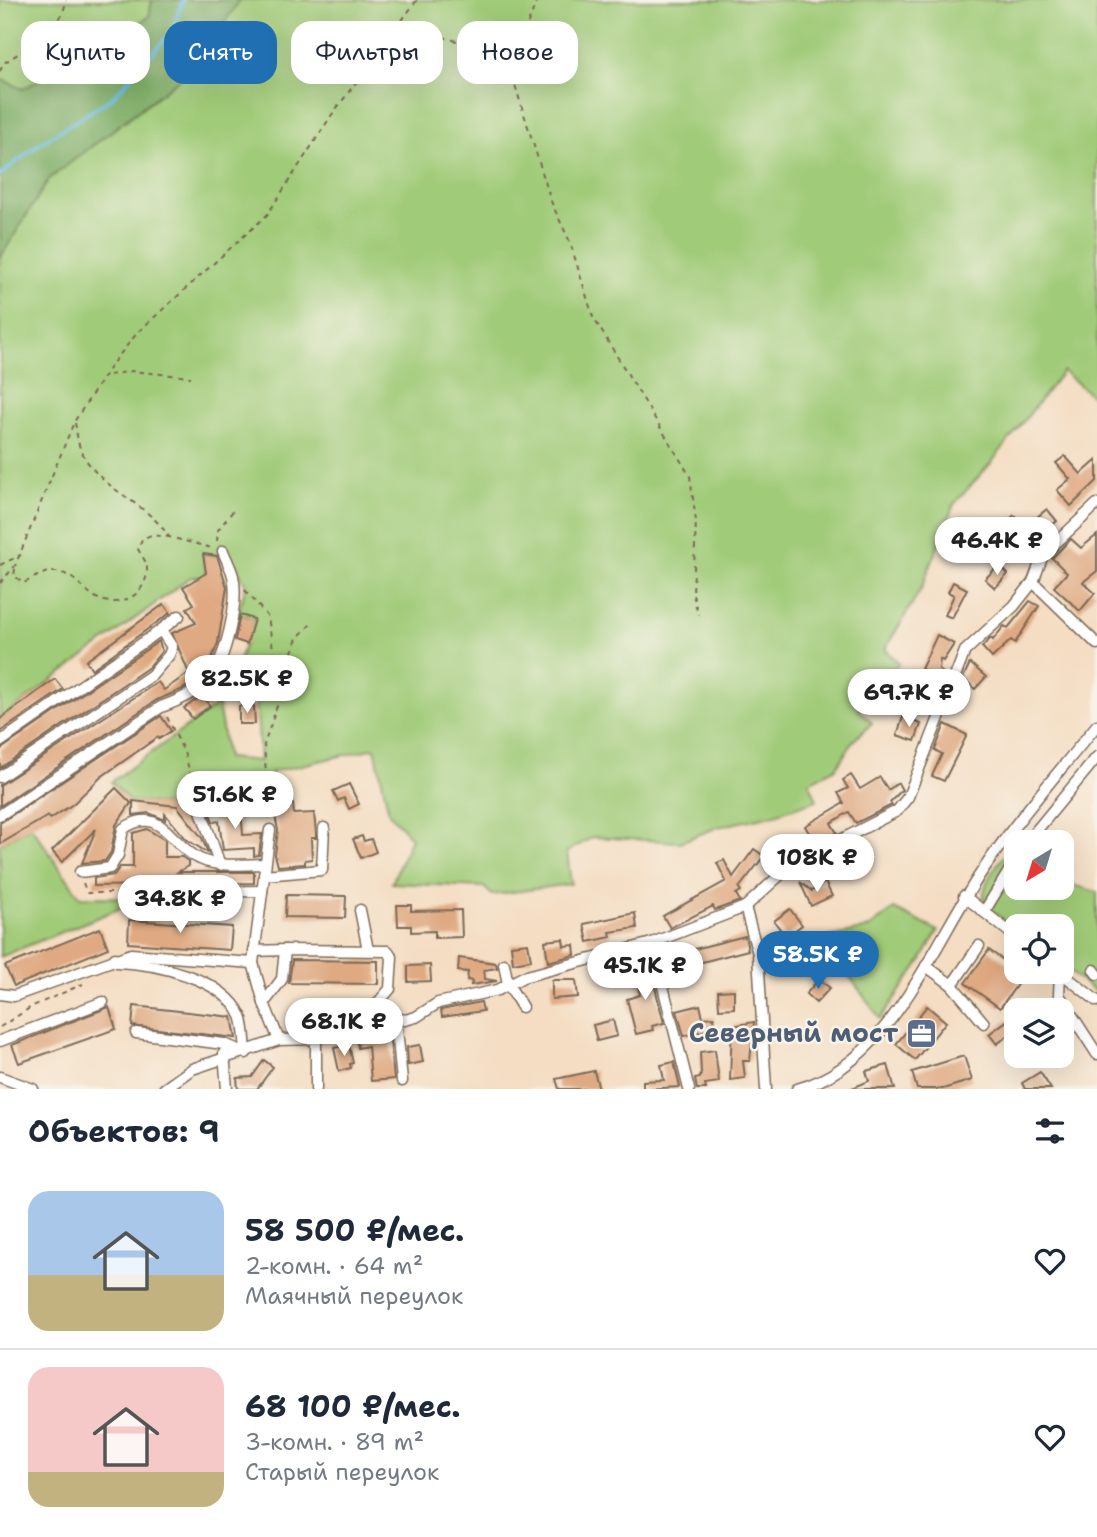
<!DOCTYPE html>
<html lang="ru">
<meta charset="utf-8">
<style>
body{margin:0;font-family:"Shantell Sans",sans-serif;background:#f2f2f3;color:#1f2937;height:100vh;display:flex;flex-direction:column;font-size:26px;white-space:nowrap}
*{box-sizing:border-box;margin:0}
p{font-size:23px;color:#747a83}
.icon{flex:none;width:38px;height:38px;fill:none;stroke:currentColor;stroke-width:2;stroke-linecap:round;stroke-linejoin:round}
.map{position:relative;height:1089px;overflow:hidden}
.side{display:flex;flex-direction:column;background:#fff;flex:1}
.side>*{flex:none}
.hud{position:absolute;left:21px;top:21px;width:700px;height:63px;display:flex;gap:14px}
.needle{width:46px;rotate:218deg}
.controls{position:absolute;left:1004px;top:830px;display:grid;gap:14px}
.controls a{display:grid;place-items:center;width:70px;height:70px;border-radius:14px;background:#fff;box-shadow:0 7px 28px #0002;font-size:35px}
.price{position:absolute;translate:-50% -60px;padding:0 16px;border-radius:24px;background:#fff;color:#222;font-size:23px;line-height:46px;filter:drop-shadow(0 2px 4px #0008)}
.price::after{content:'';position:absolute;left:50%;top:42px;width:21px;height:16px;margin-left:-10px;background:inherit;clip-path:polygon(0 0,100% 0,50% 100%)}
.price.current{background:#1f6fb2;color:#fff}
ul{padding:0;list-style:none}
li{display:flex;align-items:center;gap:21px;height:175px;padding:0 28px}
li+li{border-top:2px solid #e0e1e3}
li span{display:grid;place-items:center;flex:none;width:196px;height:140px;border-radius:21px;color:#555}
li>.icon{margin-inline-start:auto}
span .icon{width:84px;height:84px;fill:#fffc;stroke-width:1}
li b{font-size:30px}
h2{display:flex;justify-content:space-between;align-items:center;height:84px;padding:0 28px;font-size:30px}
.pill{padding:0 24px;border-radius:21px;background:#fff;box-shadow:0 7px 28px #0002;font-size:24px;line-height:63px}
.pill.current{background:#1f6fb2;color:#fff}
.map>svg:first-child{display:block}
.green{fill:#a0cb78;stroke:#6e7a4b;stroke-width:2}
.forest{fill:#80af68;stroke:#5e6c43;stroke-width:2}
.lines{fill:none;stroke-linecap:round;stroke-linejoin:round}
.stream{stroke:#68bfe5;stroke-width:3.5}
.building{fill:#dfa981}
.minor-casing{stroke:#7c6957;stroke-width:13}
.path{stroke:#7c6957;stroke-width:2;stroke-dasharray:5 5;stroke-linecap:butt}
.minor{stroke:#fff;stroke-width:10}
.labels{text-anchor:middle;stroke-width:5;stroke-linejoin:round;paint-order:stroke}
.service-label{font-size:26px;font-weight:bold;fill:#4e5e75;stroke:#f7f3e8;text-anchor:end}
</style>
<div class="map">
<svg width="1097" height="1089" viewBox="0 0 1097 1089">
<rect width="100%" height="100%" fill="#f7f3e8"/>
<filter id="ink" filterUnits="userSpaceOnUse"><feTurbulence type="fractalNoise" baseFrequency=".0143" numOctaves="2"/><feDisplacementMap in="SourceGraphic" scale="14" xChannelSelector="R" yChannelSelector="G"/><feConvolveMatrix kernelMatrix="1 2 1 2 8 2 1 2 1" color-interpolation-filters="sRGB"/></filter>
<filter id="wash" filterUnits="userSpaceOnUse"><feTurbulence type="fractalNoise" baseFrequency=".00686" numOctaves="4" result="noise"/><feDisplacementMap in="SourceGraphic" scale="28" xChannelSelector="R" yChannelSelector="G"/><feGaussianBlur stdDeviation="1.57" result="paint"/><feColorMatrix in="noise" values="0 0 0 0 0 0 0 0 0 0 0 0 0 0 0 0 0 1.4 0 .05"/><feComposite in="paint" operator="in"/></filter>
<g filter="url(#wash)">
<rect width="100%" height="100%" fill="#f4ddc2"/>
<g class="green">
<path d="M0 0H152L149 17 23 89 0 79Z"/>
<path d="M240 0H1097V400L1063 371 991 463 954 504 921 589 885 649 899 663 858 709 872 723 853 741 836 768 809 782 817 800 772 815 718 827 680 842 593 837 567 852 571 884 492 895 484 887 392 883 411 838 389 813 375 748 271 772 273 806 195 808 199 825 212 851 177 806 130 801 111 782 218 704 227 758 260 761 256 693 226 696 254 619 238 614 246 585 232 558 203 554 207 577H191L0 719V258L49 179 191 70Z"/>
<path d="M31 826 80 897 236 899 240 905H128L0 957V844Z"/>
<path d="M1018 840 1017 887H1062V882L1097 892V993L1062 966V926H1017V930L984 904C980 879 1003 858 1018 840Z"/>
<path d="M894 909 938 931 921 961 880 1019 823 939 869 928Z"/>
</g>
<path class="forest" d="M152 0H240L191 70 49 179 0 258V79L23 89 149 17Z"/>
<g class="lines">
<path class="stream" d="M0 175 39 144 112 98 170 34 183 0"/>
</g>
<g id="blocks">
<g class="building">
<path d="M1065 456 1081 474 1097 460V481L1071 506 1057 490 1070 479 1056 463Z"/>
<path d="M1047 509 1057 521 1041 534 1031 522Z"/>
<path d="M1014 515 1025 524 1001 553 990 544Z"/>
<path d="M1097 535V571L1083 582 1095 593 1080 611 1054 587 1067 573 1052 558 1071 539 1081 548Z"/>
<path d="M203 554 217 556 227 587 218 643 209 665 203 666 205 670 202 675 183 689 157 700 0 806V785L158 682 164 690 189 673 172 633 196 623 187 608 194 604 183 587 206 573Z"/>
<path d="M999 565 1008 574 995 588 985 579Z"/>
<path d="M953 582 967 589 952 618 945 615 954 595 948 592Z"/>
<path d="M1030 601 1039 606 1015 643 1011 640 992 658 982 647 991 638 993 640 1004 626 1008 628Z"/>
<path d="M164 604 170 613 92 669 86 661Z"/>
<path d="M240 615 254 619 247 644 235 640Z"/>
<path d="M937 635 954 644 943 661 940 659 939 670 942 672 929 700 927 672 921 669Z"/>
<path d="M159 641 162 651 149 667 0 768V750Z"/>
<path d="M970 663 986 677 975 689 963 678Z"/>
<path d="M55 679 63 689 0 732V719Z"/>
<path d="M202 696 210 706 193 719 184 708Z"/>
<path d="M239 706H254L255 724H239Z"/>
<path d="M161 716 171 731 159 739 158 737 101 777 73 804 50 819 48 816 0 844V823Z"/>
<path d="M903 717 921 724 915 741 897 735Z"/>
<path d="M945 724 967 735 944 781 932 776 942 754 935 750Z"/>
<path d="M851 775 860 789 880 777 888 790 898 783 902 790 890 802 892 805 856 823 849 812 831 823 837 833 812 846 809 840 812 838 805 826 844 803 838 793 848 788 843 780Z"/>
<path d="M349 784 359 804 349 809 344 798 338 801 333 791Z"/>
<path d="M116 788 131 803 116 825 111 852 105 861 82 863 96 829 62 862 52 851Z"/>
<path d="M133 801 177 806 202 838 208 853 186 839 165 814V820L149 813 133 815Z"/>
<path d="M293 804 294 814 314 813 316 833V838H311L312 859 305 860V864L278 866 275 855 278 830 273 806Z"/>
<path d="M241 807 243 835 262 834 259 855 254 856V848L223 850 219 821 213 822 209 810Z"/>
<path d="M147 829 165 840V857H182L188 861V866L178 872H254V883L94 886V878L114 875 120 867H133V833Z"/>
<path d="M362 836 364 841 371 839 376 852 361 858 353 839Z"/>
<path d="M754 849 764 856 739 888 741 891 736 894 740 901 715 910 713 906 670 928 663 916 726 881 717 863 724 860 733 877Z"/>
<path d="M800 882 812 891 825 882 832 896 811 906Z"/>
<path d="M286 895 346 896 345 918 285 917Z"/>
<path d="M397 905H411V911L461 910 462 937 435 938V931L411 932V926H398Z"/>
<path d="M790 909 802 925 786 937 774 921Z"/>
<path d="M635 913 637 928 610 932 611 937 588 942 584 924Z"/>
<path d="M129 920 232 927 230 950 128 943Z"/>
<path d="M100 928 108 948 14 986 5 966Z"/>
<path d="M745 936 748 950 683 967 679 953Z"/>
<path d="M563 939 564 946 574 945 575 955 548 962 545 941Z"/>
<path d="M528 943 531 960 513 963 511 945Z"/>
<path d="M989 950 1024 975 1000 1008 965 983Z"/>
<path d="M459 958 496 963 497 968 484 970 485 979 497 981 471 985 472 981 467 980 468 972 458 971Z"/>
<path d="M292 960 378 961V984L289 983Z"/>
<path d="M649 964 664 1023 652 1026 653 1030 636 1034 627 999 640 995 633 968Z"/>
<path d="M430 965 431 981 408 982V966Z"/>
<path d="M819 979 830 988 816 1003 806 994Z"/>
<path d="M552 980H576L578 997 552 999Z"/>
<path d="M734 990V1008L719 1009 718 991Z"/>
<path d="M481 1002 483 1011 442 1017 441 1010Z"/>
<path d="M700 1005 703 1018 714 1017 715 1028 684 1036 677 1011Z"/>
<path d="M134 1006 232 1017 236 1038 132 1026Z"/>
<path d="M927 1006 946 1022 915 1060 896 1044Z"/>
<path d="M109 1007 116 1029 19 1063 12 1045Z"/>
<path d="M613 1020 617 1036 597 1041 593 1025Z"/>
<path d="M1008 1020 1015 1030 997 1044 989 1034Z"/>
<path d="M754 1022 750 1061H743L745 1078 730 1080 732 1026Z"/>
<path d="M366 1028 368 1035 389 1032 394 1079 371 1081 368 1046 358 1048 355 1030Z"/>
<path d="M349 1045 353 1063 350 1064 351 1068 339 1071 334 1048Z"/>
<path d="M420 1045 423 1062 408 1065 407 1047Z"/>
<path d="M715 1050 719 1082 705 1084 706 1089H697L695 1079 700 1078 701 1073 700 1052Z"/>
<path d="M964 1056 972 1080 943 1089H917L912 1072Z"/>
<path d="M264 1060 273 1067 257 1089H238L237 1078 252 1077Z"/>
<path d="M674 1062 680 1087 643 1089V1081L664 1080 661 1065Z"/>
<path d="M888 1065 895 1089H850L869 1081 866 1071Z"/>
<path d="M594 1071 599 1089H559L556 1079Z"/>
<path d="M1040 1072 1051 1089H1025L1022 1083Z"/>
</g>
</g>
</g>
<g filter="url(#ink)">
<use href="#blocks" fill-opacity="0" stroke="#7c6957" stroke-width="2"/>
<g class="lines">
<defs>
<g id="minor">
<path d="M1033 582 1097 644"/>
<path d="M0 742 161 630"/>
<path d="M0 777 152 675 169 655 172 647 161 630 179 616"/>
<path d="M200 808 220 865"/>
<path d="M0 815 161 707C178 701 196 693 208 680 226 661 239 601 233 576 231 568 226 559 223 551"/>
<path d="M1027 842 1097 757"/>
<path d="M80 872 110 868 118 855 123 829C162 803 170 846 200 859 219 868 245 864 265 864"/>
<path d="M264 875 322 870 324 828"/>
<path d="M130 893 262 891"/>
<path d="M964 896 1017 938"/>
<path d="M745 907 758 954 766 1089"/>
<path d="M360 910 368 950"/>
<path d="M984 912 1017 858"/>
<path d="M652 943 689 1089"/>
<path d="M254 951 285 950"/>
<path d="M115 958 116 962C154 963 224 978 241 1016 245 1026 245 1042 246 1053L224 1044 136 1033"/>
<path d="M504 964 508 984 522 1007"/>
<path d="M926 966 952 985 984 1023"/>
<path d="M1094 970 1097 974"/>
<path d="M1059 971 1097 1001"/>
<path d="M1060 972 1059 995 1097 1054"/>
<path d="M952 985 979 946"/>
<path d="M0 994 14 996 131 954 253 963"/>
<path d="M379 1002 396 1018 402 1081"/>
<path d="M264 1003 253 963 270 830"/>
<path d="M396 1018 405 1020 416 1017 438 1003 498 990 523 977 652 943 745 907 790 866 897 811 908 797 965 651 1014 606 1033 582 1043 555 1097 504"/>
<path d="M316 1039V1089"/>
<path d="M0 1041 103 1002"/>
<path d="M224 1053 227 1089"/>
<path d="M0 1077 33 1089"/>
<path d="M164 1089 192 1069 279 1040 316 1039 369 1013 390 989 392 957 388 951 285 950 282 979 264 1003 279 1040"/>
<path d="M797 1089C892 1064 934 940 985 867 1019 817 1059 772 1097 725"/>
</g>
</defs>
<use href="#minor" class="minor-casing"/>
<g class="path">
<path d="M537 0 515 57V85L552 204 570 242 593 317 690 476 696 521 693 594 698 615"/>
<path d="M366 70 402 37 428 33 515 57"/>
<path d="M0 71 4 63C26 48 63 30 66 0"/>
<path d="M109 375 132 371 191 377"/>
<path d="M75 423C77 432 77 442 81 450 98 490 147 501 169 537L212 548"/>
<path d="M217 541 218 530 233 511"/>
<path d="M0 565 21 555"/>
<path d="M15 569 14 576 24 583C34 578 44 571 55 572 74 572 85 594 101 600 124 608 148 592 147 568 147 562 141 555 138 549L142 539 151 535 169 537"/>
<path d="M0 583 15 566 74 422 112 364 138 332 267 215 331 116 417 0"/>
<path d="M245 590 268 617 279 688"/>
<path d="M167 717 184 752 197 797"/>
<path d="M269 818 264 745 279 700V689L297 638 311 624"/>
<path d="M83 883 87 893H119"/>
<path d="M0 1027 33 1006 83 984"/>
</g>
<use href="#minor" class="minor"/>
</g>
</g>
<defs>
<symbol id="office-square" viewBox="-11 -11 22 22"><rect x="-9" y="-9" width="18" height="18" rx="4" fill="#5c6f8a" stroke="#f7f3e8"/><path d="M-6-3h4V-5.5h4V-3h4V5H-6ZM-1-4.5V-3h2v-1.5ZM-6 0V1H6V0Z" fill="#fff"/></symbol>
</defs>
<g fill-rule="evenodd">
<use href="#office-square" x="904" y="1016" width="35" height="35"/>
</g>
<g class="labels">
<g class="service-label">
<text x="898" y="1042">Северный мост</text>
</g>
</g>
</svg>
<div class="controls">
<a><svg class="needle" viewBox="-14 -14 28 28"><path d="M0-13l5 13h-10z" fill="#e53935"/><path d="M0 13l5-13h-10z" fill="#747a83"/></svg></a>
<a><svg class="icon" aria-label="locate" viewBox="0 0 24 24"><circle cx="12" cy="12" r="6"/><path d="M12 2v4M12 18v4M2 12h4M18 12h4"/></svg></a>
<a><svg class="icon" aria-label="layers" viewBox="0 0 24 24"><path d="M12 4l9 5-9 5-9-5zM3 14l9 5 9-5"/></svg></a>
</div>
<b class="price" style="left:997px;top:577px">46.4K ₽</b>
<b class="price" style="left:247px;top:715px">82.5K ₽</b>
<b class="price" style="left:909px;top:729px">69.7K ₽</b>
<b class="price" style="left:235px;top:831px">51.6K ₽</b>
<b class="price" style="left:817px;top:894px">108K ₽</b>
<b class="price" style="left:180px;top:935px">34.8K ₽</b>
<b class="price current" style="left:818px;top:991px">58.5K ₽</b>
<b class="price" style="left:645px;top:1002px">45.1K ₽</b>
<b class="price" style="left:344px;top:1058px">68.1K ₽</b>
<div class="hud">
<a class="pill">Купить</a>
<a class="pill current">Снять</a>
<a class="pill">Фильтры</a>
<a class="pill">Новое</a>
</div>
</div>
<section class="side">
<h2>Объектов: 9<svg class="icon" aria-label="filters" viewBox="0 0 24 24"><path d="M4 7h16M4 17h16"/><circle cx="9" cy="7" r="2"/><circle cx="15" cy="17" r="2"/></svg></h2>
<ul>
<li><span style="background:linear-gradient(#a9c7e8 60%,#c2b280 0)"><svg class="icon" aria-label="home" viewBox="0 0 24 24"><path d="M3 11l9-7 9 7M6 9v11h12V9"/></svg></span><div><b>58 500 ₽/мес.</b><p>2-комн. · 64 m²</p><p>Маячный переулок</p></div><svg class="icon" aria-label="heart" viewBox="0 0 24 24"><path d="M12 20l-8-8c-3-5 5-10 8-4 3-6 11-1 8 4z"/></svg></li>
<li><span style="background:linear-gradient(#f6c9c9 75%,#c2b280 0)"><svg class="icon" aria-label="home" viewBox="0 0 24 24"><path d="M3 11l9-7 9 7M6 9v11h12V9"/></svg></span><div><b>68 100 ₽/мес.</b><p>3-комн. · 89 m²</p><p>Старый переулок</p></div><svg class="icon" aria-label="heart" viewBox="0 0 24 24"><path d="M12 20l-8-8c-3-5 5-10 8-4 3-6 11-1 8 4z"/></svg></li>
</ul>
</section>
